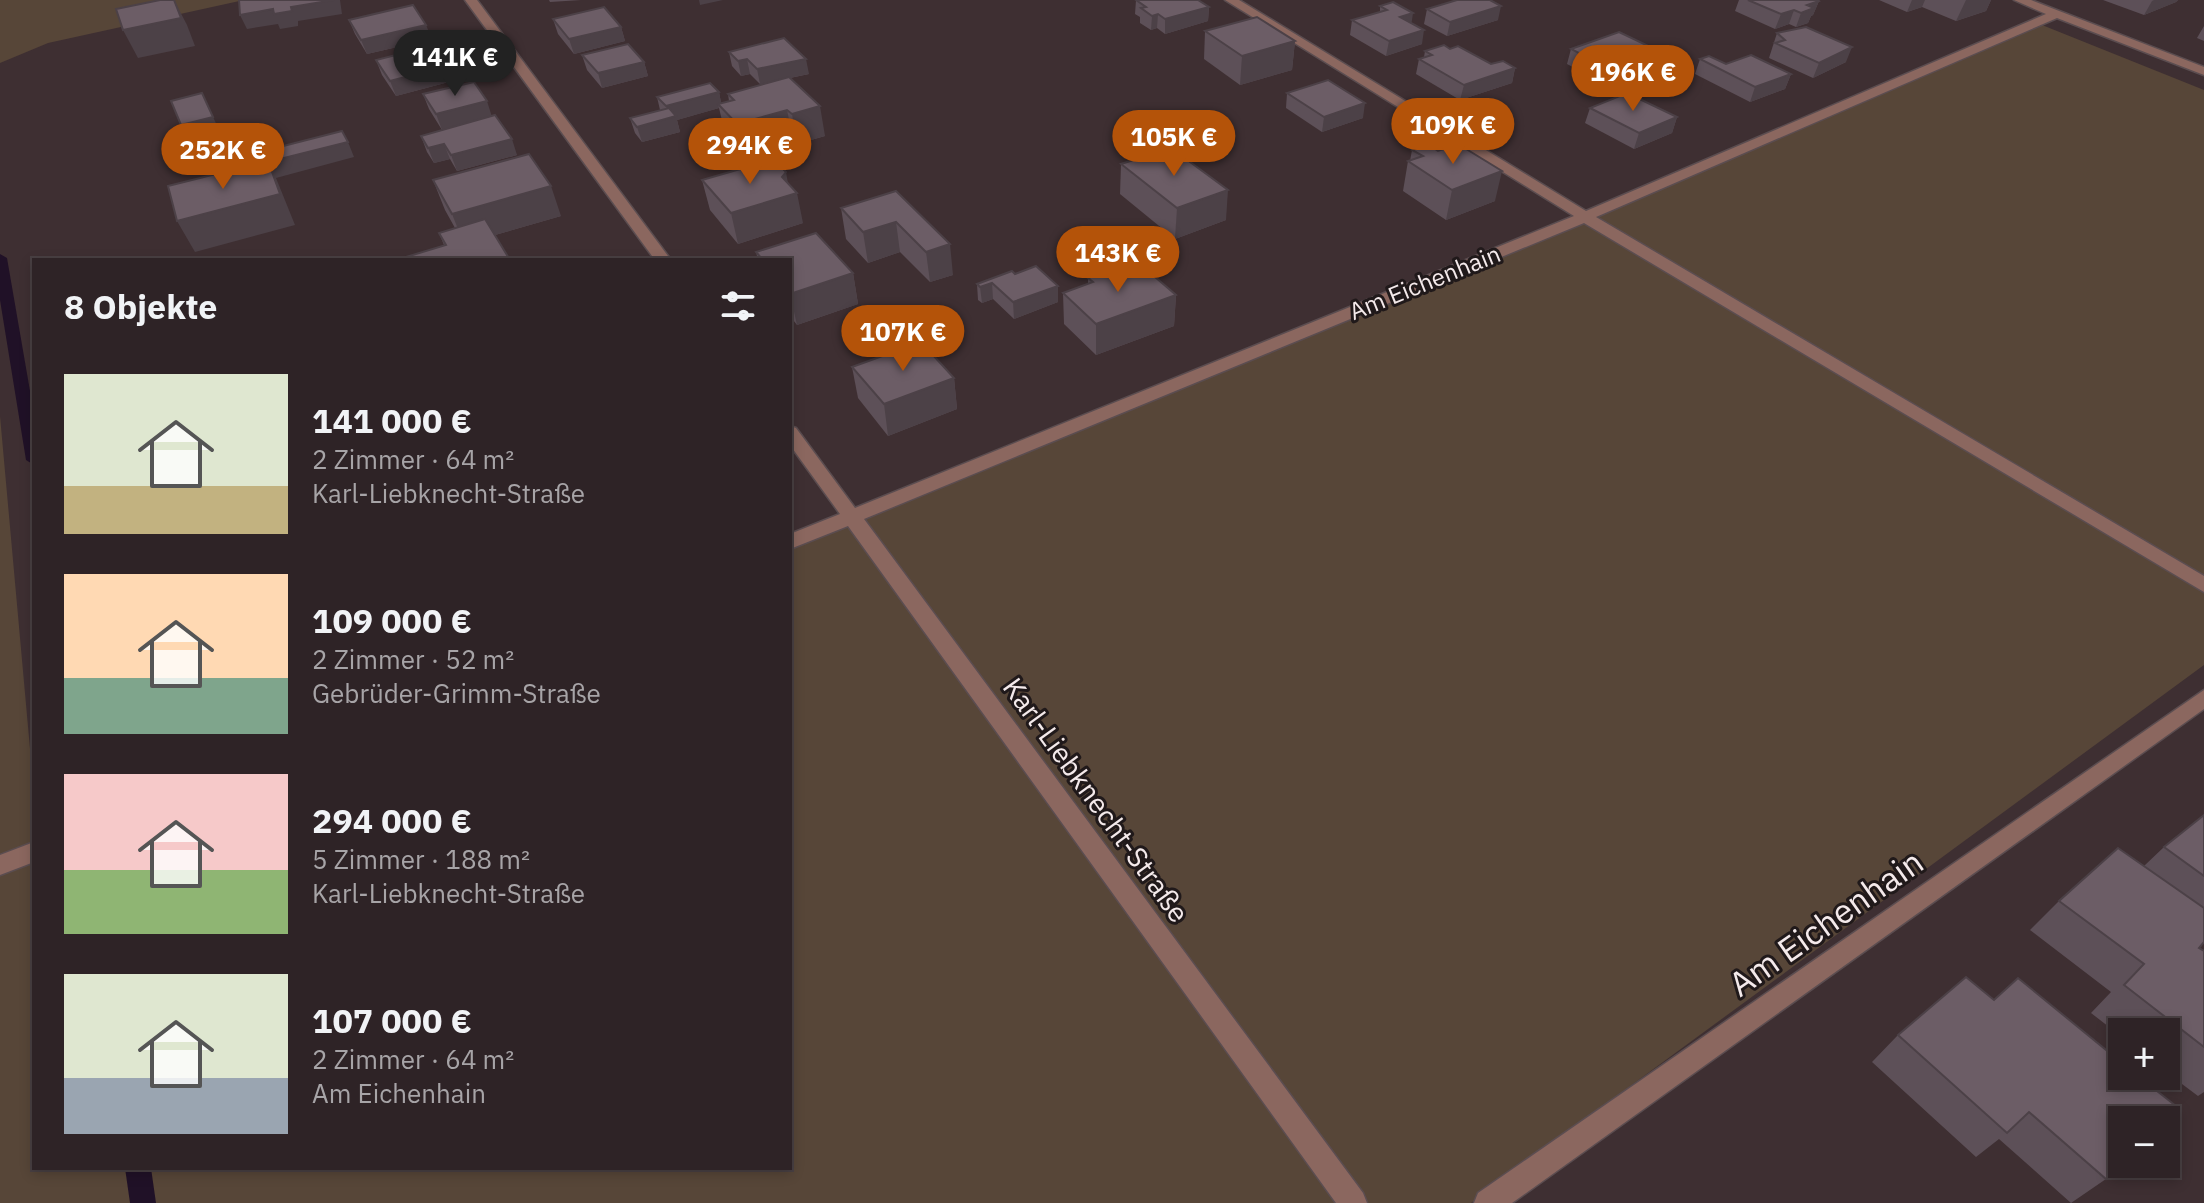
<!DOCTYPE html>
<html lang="de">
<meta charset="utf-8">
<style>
body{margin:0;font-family:"IBM Plex Sans",sans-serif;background:#362b2e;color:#f1f3f6;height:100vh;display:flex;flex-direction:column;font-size:30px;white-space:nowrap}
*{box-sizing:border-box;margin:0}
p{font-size:26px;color:#a7a4a7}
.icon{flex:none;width:44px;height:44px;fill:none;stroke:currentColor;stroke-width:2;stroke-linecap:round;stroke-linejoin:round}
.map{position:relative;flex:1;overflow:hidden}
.panel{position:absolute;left:32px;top:258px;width:760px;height:912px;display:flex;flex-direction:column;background:#2e2326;border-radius:0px;box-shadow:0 4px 12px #0003,0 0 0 2px #494043}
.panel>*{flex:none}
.tools{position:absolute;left:2108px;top:1018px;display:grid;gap:16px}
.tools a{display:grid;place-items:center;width:72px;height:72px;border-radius:0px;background:#2e2326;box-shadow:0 4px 12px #0003,0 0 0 2px #494043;font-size:40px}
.price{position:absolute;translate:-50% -68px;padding:0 18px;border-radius:28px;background:#b45309;color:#fff;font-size:26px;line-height:52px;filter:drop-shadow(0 2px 4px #0008)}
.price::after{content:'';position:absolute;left:50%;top:48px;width:24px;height:18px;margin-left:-12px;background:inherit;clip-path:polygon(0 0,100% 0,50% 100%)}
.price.current{background:#222;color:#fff}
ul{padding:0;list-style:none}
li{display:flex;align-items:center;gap:24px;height:200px;padding:0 32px}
li span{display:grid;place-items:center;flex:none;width:224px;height:160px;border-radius:0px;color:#555}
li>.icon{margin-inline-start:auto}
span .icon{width:96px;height:96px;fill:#fffc;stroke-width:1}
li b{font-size:34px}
h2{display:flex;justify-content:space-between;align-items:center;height:96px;padding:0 32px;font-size:34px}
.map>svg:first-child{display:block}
.green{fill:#574638}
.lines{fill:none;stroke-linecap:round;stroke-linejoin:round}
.stream{fill:#201127;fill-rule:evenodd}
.minor-casing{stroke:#5b4d50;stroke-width:3}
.minor{fill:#8b675f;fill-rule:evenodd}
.wall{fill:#5d5058}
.shaded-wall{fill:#4c4147}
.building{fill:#6c5d66;stroke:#4c4147;stroke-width:2}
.labels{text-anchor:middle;stroke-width:6;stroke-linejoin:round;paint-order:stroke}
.far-street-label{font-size:24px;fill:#f4eaeb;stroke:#20191a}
.street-label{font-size:28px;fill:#f4eaeb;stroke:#20191a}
.near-street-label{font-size:34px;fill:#f4eaeb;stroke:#20191a}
</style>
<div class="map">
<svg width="2204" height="1203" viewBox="0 0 2204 1203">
<rect width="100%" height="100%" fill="#3e2f32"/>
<g class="green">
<path d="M0 0H244L48 43 0 63Z"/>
<path d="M2037 23 2204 90V665L1471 1203H0V416L34 793V1168H790V543L1585 217Z"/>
</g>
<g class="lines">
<g class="stream">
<path d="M0 254 7 258 34 414V465L26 460 0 300Z"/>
<path d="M125 1168H151L156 1203H130Z"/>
</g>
<defs>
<g id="minor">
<path d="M465 0H477L671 260H655Z"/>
<path d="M1225 0H1239L1586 211 2046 14 2014 0H2031L2204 67V75L2057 18 1596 217 2204 576V592L1584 223 864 519 1363 1193 1367 1203H1336L848 526 790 549V534L840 514 790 445V426L796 428 855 508 1574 216Z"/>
<path d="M2204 690V709L1512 1203H1474L1478 1193Z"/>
<path d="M34 842V862L0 875V855Z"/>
</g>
</defs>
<use href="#minor" class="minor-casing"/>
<use href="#minor" class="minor"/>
</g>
<g class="wall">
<path d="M549 0H581L550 2Z"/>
<path d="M1136 0 1209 7 1208 21 1165 34 1157 28 1151 30 1140 23V17L1135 14Z"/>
<path d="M1739 0H1818L1819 1 1813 15 1811 16 1808 23 1796 27 1789 24 1775 29 1735 11Z"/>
<path d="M1879 0H1991L1986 11 1956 21 1922 7 1907 12Z"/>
<path d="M2103 0H2178L2176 2 2144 15Z"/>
<path d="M1380 6 1411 23 1422 44 1386 56 1350 35 1352 20 1380 12Z"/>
<path d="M1427 9 1498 20 1447 36 1424 24Z"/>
<path d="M553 19 621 27 625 41 574 54 558 34Z"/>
<path d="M349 20 432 39 367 54 355 34Z"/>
<path d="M2204 26V41L2197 38Z"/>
<path d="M1205 31 1295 41 1292 70 1240 85 1204 59Z"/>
<path d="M1777 33 1846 62 1813 78 1769 58Z"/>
<path d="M1450 49 1491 64 1515 68 1512 83 1460 100 1416 74 1419 59 1424 57 1425 51Z"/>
<path d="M1571 49 1659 51 1654 66 1618 79 1610 74 1596 79 1567 64Z"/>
<path d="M729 52 809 74 790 78 825 136 797 144 793 139 743 153 725 133 719 108 677 120 680 132 642 142 635 133 630 118 660 110 657 97 719 92 721 103 729 101 728 94 774 81 760 84 750 74 741 76 732 66Z"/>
<path d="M582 55 644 62 648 76 602 88 587 70Z"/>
<path d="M1700 59 1726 64 1791 74 1785 89 1750 102 1695 74Z"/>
<path d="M376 60 460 79 396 96 382 75Z"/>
<path d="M1287 93 1363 118 1322 132 1286 108Z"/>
<path d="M423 94 492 116 517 155 457 171 450 159 434 163 427 152 421 136 462 124 442 130 429 109Z"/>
<path d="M1590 108 1677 117 1672 133 1634 149 1585 123Z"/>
<path d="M1412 150 1495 201 1446 220 1403 191 1408 161H1410Z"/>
<path d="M1121 164 1226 220 1175 239 1120 194Z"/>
<path d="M433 180 561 216 495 235 444 245 439 233 455 228 445 210Z"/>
<path d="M702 180 803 223 738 244 710 210Z"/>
<path d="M896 191 953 275 930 282 900 252 868 263 846 239 841 208Z"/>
<path d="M756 252 853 273 858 304 797 325 790 316V260H758Z"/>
<path d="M1015 274 1058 302 1014 319 993 299 982 303 978 300 977 284Z"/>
<path d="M1110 276 1176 295 1174 326 1096 355 1064 324 1063 293 1088 284V278Z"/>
<path d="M852 367 954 378 957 409 888 436 858 398Z"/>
<path d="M2204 815V942L2199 948 2204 951V1092L2198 1096 2166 1072V1032H2122V1037L2091 1013 2111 992 2030 930 2059 901 2144 866 2164 847Z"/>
<path d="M1994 1000 2106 1179 2071 1203 1999 1139 1976 1157 1872 1062 1898 1035Z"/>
</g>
<g class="shaded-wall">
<path d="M174 0 187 25 195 46 138 58 123 30Z"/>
<path d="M334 0H340L342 14 298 21V26L280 29 278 24 247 29 240 15Z"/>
<path d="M699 0H723L700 5Z"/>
<path d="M1912 0H1925L1922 7 1907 12Z"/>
<path d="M1966 0H1991L1986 11 1956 21Z"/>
<path d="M2154 0H2178L2176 2 2144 15 2152 1Z"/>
<path d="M1819 1 1813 15 1811 16 1808 23 1796 27 1801 13 1807 5Z"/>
<path d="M1501 6 1498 20 1447 36 1450 22Z"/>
<path d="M1209 7 1208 21 1165 34V19Z"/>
<path d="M1794 10 1789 24 1775 29 1781 14Z"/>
<path d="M1413 13 1411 27 1400 17Z"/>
<path d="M1158 14 1157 28 1151 30 1152 16Z"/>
<path d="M426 25 432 39 367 54 361 40Z"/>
<path d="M621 27 625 41 574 54 569 39Z"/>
<path d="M1424 30 1422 44 1386 56 1389 41Z"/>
<path d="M1295 41 1292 70 1240 85 1242 56Z"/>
<path d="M1852 47 1846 62 1813 78 1819 63Z"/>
<path d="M1659 51 1654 66 1618 79 1623 64Z"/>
<path d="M747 59 750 74 741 76 738 61Z"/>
<path d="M806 59 809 74 760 84 757 69Z"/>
<path d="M1614 60 1610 74 1596 79 1600 64Z"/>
<path d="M644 62 648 76 602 88 598 73Z"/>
<path d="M455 64 460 79 396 96 390 81Z"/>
<path d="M1515 68 1512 83 1460 100 1464 85Z"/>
<path d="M1791 74 1785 89 1750 102 1755 87Z"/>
<path d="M719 92 722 107 718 104 719 108 677 120 680 132 642 142 637 127 669 118 666 106Z"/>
<path d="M202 93 220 132 189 140 181 125Z"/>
<path d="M487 101 492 117 442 130 436 114Z"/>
<path d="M1365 103 1363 118 1322 132 1324 117Z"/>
<path d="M820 106 825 136 797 144 792 114Z"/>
<path d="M787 110 793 139 743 153 737 124Z"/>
<path d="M1677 117 1672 133 1634 149 1639 133Z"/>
<path d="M512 139 517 155 457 171 451 155Z"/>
<path d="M348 142 354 157 276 178 295 225 195 252 177 221 257 165Z"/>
<path d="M444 144 450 159 434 163 428 148Z"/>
<path d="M1502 171 1495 201 1446 220 1452 190Z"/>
<path d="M786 172 790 195 797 193 803 223 738 244 731 213 782 177Z"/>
<path d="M551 186 561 216 464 244 452 214Z"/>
<path d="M1228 190 1226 220 1175 239 1177 208Z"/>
<path d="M896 222 900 252 868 263 863 232Z"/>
<path d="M950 244 953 275 930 282 926 252Z"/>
<path d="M853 273 858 304 797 325 790 294Z"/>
<path d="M992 283 993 299 982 303 980 287Z"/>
<path d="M1058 286V302L1014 319 1013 302Z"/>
<path d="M1176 295 1174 326 1096 355V324Z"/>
<path d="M954 378 957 409 888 436 884 404Z"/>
</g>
<g class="building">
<path d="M160 0H174L181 18 123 30 116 9Z"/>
<path d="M239 0H334L291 7 292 11 274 14 273 9 240 15Z"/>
<path d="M1136 0H1198L1209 7 1165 19 1158 14 1152 16 1141 8 1146 7Z"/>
<path d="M1457 0H1490L1501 6 1450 22 1427 9Z"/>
<path d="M1748 0H1818L1819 1 1807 5 1814 8 1801 13 1794 10 1781 14Z"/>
<path d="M1393 2 1413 13 1400 17 1424 30 1389 41 1352 20 1387 10 1380 6Z"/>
<path d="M413 5 426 25 361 40 349 20Z"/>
<path d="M604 7 621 27 569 39 553 19Z"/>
<path d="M1257 17 1295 41 1242 56 1205 31Z"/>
<path d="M1806 27 1852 47 1819 63 1775 43 1785 40 1777 33Z"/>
<path d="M1619 32 1659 51 1623 64 1614 60 1600 64 1571 49Z"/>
<path d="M784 38 806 59 757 69 747 59 738 61 729 52Z"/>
<path d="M439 44 455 64 390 81 376 60Z"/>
<path d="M628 44 644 62 598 73 582 55Z"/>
<path d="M1444 45 1450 49 1458 46 1491 64 1503 61 1515 68 1464 85 1419 59 1432 55 1425 51Z"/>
<path d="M1751 55 1791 74 1755 87 1700 59 1709 56 1726 64Z"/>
<path d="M789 77 820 106 792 114 787 110 737 124 718 104 734 100 728 94Z"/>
<path d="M1328 80 1365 103 1324 117 1287 93Z"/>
<path d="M474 82 487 101 436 114 423 94Z"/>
<path d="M710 83 719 92 666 106 657 97Z"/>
<path d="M202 93 213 117 181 125 171 101Z"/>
<path d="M1627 93 1677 117 1639 133 1590 108Z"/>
<path d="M669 108 676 116 637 127 630 118Z"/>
<path d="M495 115 512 139 451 155 444 144 428 148 421 136Z"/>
<path d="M342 131 348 142 268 162V161L256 164 252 154Z"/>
<path d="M1428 144 1438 151 1458 144 1502 171 1452 190 1408 161 1423 156 1412 150Z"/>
<path d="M1171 148 1228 190 1177 208 1121 164Z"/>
<path d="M529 154 551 186 452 214 433 180Z"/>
<path d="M268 161 280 194 177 221 168 186Z"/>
<path d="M768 161 779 165 786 172 782 177 797 193 731 213 702 180Z"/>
<path d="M896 191 950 244 926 252 896 222 863 232 841 208Z"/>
<path d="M485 219 510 260H396L446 245 439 233Z"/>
<path d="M816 233 853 273 790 294V260H763L756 252Z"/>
<path d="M1141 265 1176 295 1096 324 1063 293 1093 282 1088 278 1105 272 1110 276Z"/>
<path d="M1036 266 1058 286 1013 302 992 283 980 287 977 284 1012 271 1015 274Z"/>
<path d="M921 342 954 378 884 404 852 367Z"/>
<path d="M2204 815V876L2164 847Z"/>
<path d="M2118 848 2204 908V942L2199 948 2204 951V1047L2124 985 2144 964 2059 901Z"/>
<path d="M1966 977 1994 1000 2018 978 2122 1063V1076H2138L2176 1106 2163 1120H2122V1162L2106 1179 2029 1112 2007 1133 1898 1035Z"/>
</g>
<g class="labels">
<g class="far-street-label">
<text transform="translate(1425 283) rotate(-22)" y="8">Am Eichenhain</text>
</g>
<g class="street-label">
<text transform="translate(1096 800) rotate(54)" y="10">Karl-Liebknecht-Straße</text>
</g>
<g class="near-street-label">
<text transform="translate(1826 923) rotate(-35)" y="12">Am Eichenhain</text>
</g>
</g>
</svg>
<div class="tools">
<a>+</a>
<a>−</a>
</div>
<b class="price current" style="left:455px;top:98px">141K €</b>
<b class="price" style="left:1633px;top:113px">196K €</b>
<b class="price" style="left:1453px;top:166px">109K €</b>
<b class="price" style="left:1174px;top:178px">105K €</b>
<b class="price" style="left:750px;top:186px">294K €</b>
<b class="price" style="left:223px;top:191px">252K €</b>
<b class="price" style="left:1118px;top:294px">143K €</b>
<b class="price" style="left:903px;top:373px">107K €</b>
<section class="panel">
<h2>8 Objekte<svg class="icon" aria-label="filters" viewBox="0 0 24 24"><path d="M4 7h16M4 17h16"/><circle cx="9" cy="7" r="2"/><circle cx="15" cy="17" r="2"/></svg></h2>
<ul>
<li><span style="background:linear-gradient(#dfe7d0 70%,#c2b280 0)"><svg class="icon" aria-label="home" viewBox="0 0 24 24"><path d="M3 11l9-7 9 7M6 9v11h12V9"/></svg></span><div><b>141 000 €</b><p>2 Zimmer · 64 m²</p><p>Karl-Liebknecht-Straße</p></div></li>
<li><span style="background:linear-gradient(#ffd9b3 65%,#7fa58c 0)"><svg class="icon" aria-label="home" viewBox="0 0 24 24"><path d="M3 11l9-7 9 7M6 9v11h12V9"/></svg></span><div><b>109 000 €</b><p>2 Zimmer · 52 m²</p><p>Gebrüder-Grimm-Straße</p></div></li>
<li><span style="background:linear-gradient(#f6c9c9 60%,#8fb573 0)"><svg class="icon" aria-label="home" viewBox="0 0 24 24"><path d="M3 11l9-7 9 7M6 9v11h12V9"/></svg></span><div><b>294 000 €</b><p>5 Zimmer · 188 m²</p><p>Karl-Liebknecht-Straße</p></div></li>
<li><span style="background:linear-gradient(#dfe7d0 65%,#9aa5b1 0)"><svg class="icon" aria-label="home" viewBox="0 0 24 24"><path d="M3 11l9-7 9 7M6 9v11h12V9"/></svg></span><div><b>107 000 €</b><p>2 Zimmer · 64 m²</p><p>Am Eichenhain</p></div></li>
</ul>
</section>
</div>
